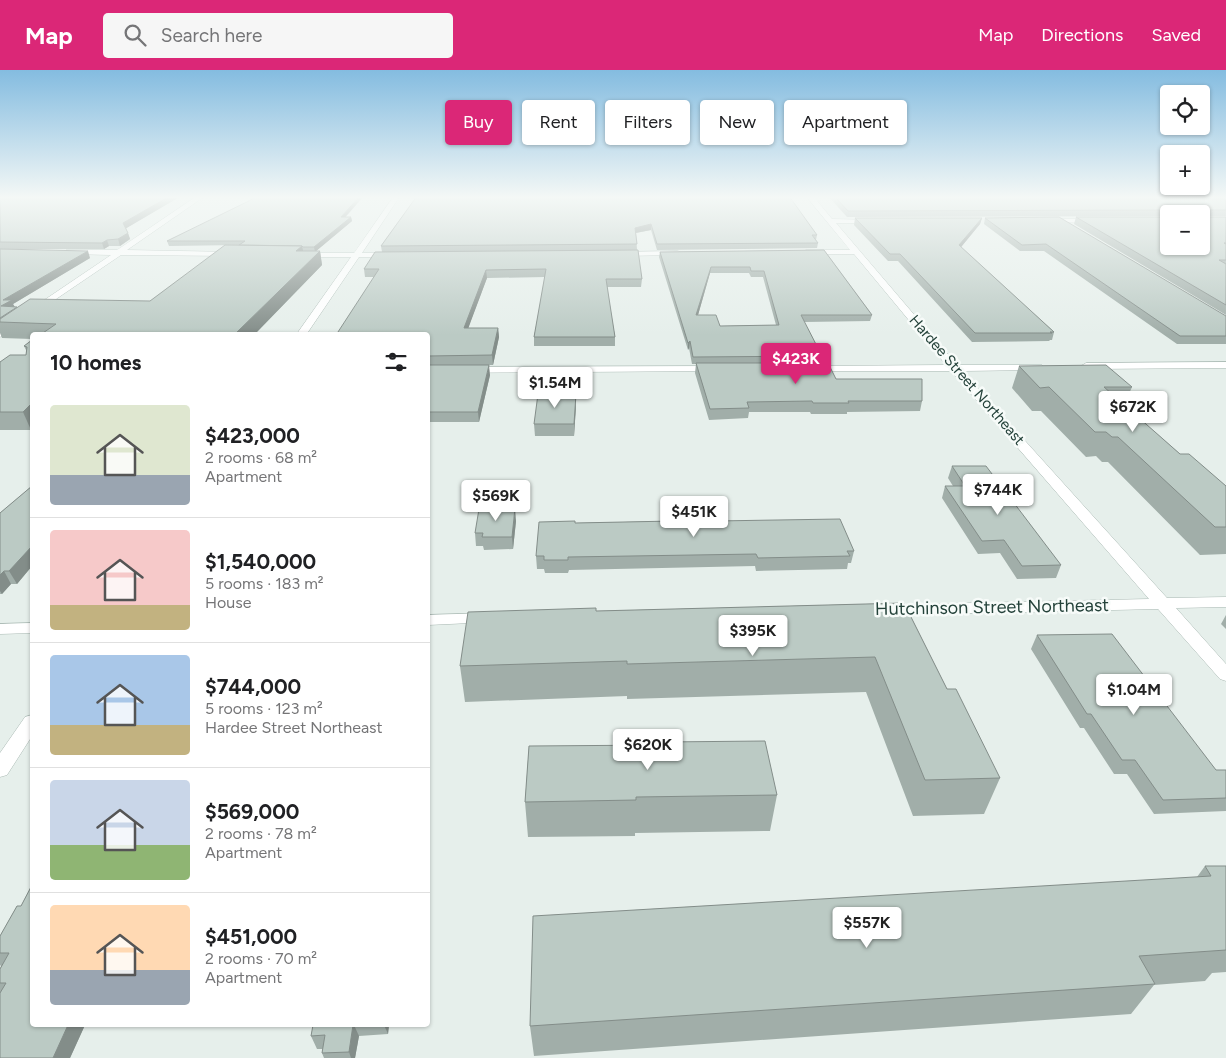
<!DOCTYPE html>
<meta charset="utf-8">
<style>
body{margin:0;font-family:Figtree,sans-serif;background:#f6f6f6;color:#202124;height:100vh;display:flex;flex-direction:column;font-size:19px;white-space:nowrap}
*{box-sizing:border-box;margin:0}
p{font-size:16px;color:#757577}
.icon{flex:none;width:28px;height:28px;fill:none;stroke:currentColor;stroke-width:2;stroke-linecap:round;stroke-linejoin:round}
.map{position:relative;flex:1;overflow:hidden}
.drawer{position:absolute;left:30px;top:262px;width:400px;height:695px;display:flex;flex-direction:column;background:#fff;border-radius:5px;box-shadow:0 1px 4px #0004}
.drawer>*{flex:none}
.guide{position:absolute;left:445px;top:30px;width:475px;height:45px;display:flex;gap:10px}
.buttons{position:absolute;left:1160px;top:15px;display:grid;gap:10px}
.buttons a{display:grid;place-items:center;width:50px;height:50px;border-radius:5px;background:#fff;box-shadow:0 1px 4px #0004;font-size:25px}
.price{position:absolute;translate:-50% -42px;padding:0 11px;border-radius:5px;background:#fff;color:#222;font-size:16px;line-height:32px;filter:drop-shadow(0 1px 2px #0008)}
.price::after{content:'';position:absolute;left:50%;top:30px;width:15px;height:11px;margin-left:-8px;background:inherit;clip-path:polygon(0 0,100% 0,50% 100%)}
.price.current{background:#db2777;color:#fff}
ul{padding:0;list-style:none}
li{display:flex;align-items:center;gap:15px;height:125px;padding:0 20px}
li+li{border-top:1px solid #e0e0e0}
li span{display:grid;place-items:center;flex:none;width:140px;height:100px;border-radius:5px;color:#555}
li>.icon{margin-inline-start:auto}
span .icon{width:60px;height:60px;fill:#fffc;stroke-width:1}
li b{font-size:21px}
h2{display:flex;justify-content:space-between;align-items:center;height:60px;padding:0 20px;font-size:21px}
.tag{padding:0 18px;border-radius:5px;background:#fff;box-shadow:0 1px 4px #0004;font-size:18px;line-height:45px}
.tag.current{background:#db2777;color:#fff}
header{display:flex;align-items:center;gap:30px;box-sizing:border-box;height:70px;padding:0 25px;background:#db2777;color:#fff}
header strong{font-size:24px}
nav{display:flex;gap:28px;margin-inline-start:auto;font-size:18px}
.search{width:350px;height:45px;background:#f6f6f6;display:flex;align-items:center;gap:12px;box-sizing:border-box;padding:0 18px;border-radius:5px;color:#757577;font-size:19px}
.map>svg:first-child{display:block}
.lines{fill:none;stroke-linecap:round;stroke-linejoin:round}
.minor-casing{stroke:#a8b8b2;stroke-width:1}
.minor{fill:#fff;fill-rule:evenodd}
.wall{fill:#a1aea9;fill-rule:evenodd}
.shaded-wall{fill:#838d89}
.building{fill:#bbcac4;stroke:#838d89;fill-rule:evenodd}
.labels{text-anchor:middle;stroke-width:5;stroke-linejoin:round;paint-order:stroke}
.far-street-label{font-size:15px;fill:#24423a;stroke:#f7fbf9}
.street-label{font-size:18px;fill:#24423a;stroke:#f7fbf9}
</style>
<header>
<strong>Map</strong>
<div class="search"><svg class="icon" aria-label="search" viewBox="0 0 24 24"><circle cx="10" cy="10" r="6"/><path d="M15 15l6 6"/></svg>Search here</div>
<nav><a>Map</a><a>Directions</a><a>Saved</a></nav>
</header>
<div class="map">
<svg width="1226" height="988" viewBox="0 0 1226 988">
<rect width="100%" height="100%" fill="#e6efeb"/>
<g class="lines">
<defs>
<g id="minor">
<path d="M197 126H205L127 180 233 182H236V186L121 185 0 267V260L111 185 69 184 65 182 66 180H117Z"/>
<path d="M394 126H400L362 183H396V187H359L306 265H296L351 187H301L297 185 298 183H354Z"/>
<path d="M806 126H813L832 149 876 150 877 151 874 153H836L957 295H1042L1043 297 1042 299 1038 300 962 301 1167 528 1226 527V537L1176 538 1226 594V611L1220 609 1158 539 886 545 880 544 878 540 880 536 886 535 1149 529 951 301H807L806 299 807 297 811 296 946 295 854 184H803L802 182 806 180H850Z"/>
<path d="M1047 149H1094L1097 151 1094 153 1045 152 1044 151Z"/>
<path d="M678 181 682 183 681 185 619 186 615 184 619 182Z"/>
<path d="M1226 292V298L1086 299 1081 296 1086 293Z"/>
<path d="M716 296 720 297 721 299 720 301 428 303V297Z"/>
<path d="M486 543 492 544 494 548 492 552 428 555V545Z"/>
<path d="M32 553V563L0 564V554Z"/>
<path d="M32 645V666L7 705 0 707V683L25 647Z"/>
</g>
</defs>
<use href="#minor" class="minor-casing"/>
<use href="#minor" class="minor"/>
</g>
<g class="wall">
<path d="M0 126H181L126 158 130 169 120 176H109L104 179H0Z"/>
<path d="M417 126 817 165 816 170 818 173 817 178 657 180 651 160 636 163 637 180 642 209 641 217H607L615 267V276H534V267L545 207 487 208 468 258H498L499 267 493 295H428L490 305 479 352H428V265L373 207H365L364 199 382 182 381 176Z"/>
<path d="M828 126H1226V146H1202V147H1226V245L1074 154 1076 147H1169L1201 144H1169V146L847 147Z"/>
<path d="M346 147H351L352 151 316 181H320L322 195 254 265H32V269L2 268 0 263V179L90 188 13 234 14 237H17V238L150 231 239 175 169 176 167 171Z"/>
<path d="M855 148H982L980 154 961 177 1054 262 1052 270H1050L1049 271 972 272 898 191H888L854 155Z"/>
<path d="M985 148 1226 246V274H1177L1044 181H1020L984 154Z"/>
<path d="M824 180 872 245 870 251 804 252 822 286 821 293 836 309 922 331 920 341 847 342V344H811L810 342H749L748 348 709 350 695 303 696 294H692L689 278 688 280 659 187 660 182ZM710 203H749L751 207H763L776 255 720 256 698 245Z"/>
<path d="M32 270 31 360H0V292L26 285V280L24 276Z"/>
<path d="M1019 296 1132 317 1124 335 1180 384 1226 416V484L1200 485 1108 392H1102L1096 386 1086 387 1041 341H1032L1012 318Z"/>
<path d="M576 335 574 366H535L534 354Z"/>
<path d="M952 396 1061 495 1056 508 1017 509 1000 483 978 484 942 428 945 416H953L948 408Z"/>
<path d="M32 416V496L17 514H11L2 524H0V443Z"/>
<path d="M672 446 715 451 854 481 851 493H848L847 499 756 501 755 496 569 500 568 503H545L544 499H537L536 486 575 453 672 451Z"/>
<path d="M516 451 513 479 484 480 483 476H476L475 463Z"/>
<path d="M904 533 947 619 1000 708 984 744 913 746 866 622 627 629V626L465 632 460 596 596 541Z"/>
<path d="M1226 545V559L1221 554Z"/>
<path d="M1037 565 1216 700H1226V741L1154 744 1127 704H1114L1084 658H1080L1031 579Z"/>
<path d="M529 676 777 725 770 761 635 763V766L528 767 525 732Z"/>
<path d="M1205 796H1226V902L1212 903 1205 911 1154 915 1131 944 534 986 530 956 1197 807Z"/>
<path d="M32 815V955H85L70 988H0V899L1 896 0 895V866L17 836H21Z"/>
<path d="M313 955H389L388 964 359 966 355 988H324L322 983 323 979H317L311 966Z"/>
</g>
<g class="shaded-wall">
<path d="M170 126H181L125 159 123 153Z"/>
<path d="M360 126H364L342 151 341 147Z"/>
<path d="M351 147 352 151 315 182 314 177Z"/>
<path d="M982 148 980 154 957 182 959 175Z"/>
<path d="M651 154V160L635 163V158Z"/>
<path d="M128 163 130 169 120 176 118 169Z"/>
<path d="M107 170 109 176 104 179 102 173Z"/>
<path d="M302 176 305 189 296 181Z"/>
<path d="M88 181 90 188 13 234 15 237 1 236 3 230Z"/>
<path d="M320 181 322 195 254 265H235V264Z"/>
<path d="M711 197 710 203 696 252V245Z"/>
<path d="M486 200 487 208 465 267 464 258Z"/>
<path d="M498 258 499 267 493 295 492 285Z"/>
<path d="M690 271 689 278 688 280V273Z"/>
<path d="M489 295 490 305 479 352 478 342Z"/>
<path d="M576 324V335L574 366V354Z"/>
<path d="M32 333V359L31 360 23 342Z"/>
<path d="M515 438 516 451 513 479 512 467Z"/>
<path d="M32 476V496L17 514 9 501Z"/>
<path d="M4 501 11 514 2 524 0 521V505Z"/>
<path d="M68 955H85L70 988H53Z"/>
<path d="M353 955H354L359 966 355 988H351L349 982Z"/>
<path d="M384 955H389L388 964Z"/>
</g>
<g class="building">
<path d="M0 126H170L123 153 128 163 118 169 107 170 102 173 0 172Z"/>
<path d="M259 126H360L341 147H351L314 177H303L302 176 239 175 245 171H167Z"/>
<path d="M417 126H789L817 165H812L818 173 657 174 651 154 635 158 637 174 381 176Z"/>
<path d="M834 126H1226V140H1204L1202 142V147H1226V173H1224L1226 174V190H1219L1226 194V235L1076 147H1169V176H1201V144H1173V142L1171 140 848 141Z"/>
<path d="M1059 147 1226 246V266H1180L1046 174 1022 175 985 148Z"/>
<path d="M855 148H982L959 175 1054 262H1050L1052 263H975L900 184H890Z"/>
<path d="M225 175 302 176 296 181H320L235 264H219L218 265H40L56 254 0 252V249L30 229 150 231Z"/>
<path d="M0 179 88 181 3 230H12L1 236 17 237 0 248Z"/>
<path d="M638 180 642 209H606L615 267H534L546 199 486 200 464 258H498L492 285 428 286V265H336L379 199H364L375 182Z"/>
<path d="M824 180 872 245H801L822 286 693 287 690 271 688 273 660 182ZM711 197H750L751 201H764L779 255 720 256 716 245H696Z"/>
<path d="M32 270V333L23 342H0V292L10 285H26L27 277 24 276Z"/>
<path d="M696 293H828L836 309H922V331H848L849 333H813L812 331 747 332 749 338 710 339Z"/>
<path d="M428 295H489L478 342H428Z"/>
<path d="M1106 295 1132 317H1104L1180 384H1189L1226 416V457H1215L1118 367H1112L1106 362H1095L1049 317 1040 318 1019 296Z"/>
<path d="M538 324H576L574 354H534Z"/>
<path d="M952 396H986L1061 495 1022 496 1004 470 982 471 945 416H965Z"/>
<path d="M32 416V476L9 501H4L0 505V443Z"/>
<path d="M515 438 512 467H482L483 463H475L479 439Z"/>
<path d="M713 445 715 451 840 449 854 481H847L850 486 758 488 756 484 568 487V490H544V486H536L539 452 575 451V453L673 451 672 446Z"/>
<path d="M904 533 947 619H956L1000 708 925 710 875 587 627 594V591L460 596 468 542 596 538V541Z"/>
<path d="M1112 564 1216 700H1226V728L1163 730 1135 690H1122L1091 644H1087L1037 565Z"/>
<path d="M765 671 777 725 636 727V730L525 732 529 676 662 675V672Z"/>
<path d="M1205 796H1226V880L1139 886 1155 914 530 956 533 846 1211 806Z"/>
<path d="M32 815V955H68L53 988H0V923L6 913H0V899L9 883H0V866L17 836H21Z"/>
<path d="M313 955H353L349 982 322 983 325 965 311 966Z"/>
</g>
<linearGradient id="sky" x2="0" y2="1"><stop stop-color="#84bce0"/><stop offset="0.48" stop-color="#f4f8f6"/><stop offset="1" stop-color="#f4f8f6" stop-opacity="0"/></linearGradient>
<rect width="1226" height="265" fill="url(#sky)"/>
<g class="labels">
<g class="far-street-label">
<text transform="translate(967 310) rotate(49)" y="5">Hardee Street Northeast</text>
</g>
<g class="street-label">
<text transform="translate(992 537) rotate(-1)" y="6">Hutchinson Street Northeast</text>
</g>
</g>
</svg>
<div class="buttons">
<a><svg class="icon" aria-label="locate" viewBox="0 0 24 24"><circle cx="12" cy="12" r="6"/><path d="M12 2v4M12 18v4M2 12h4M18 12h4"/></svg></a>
<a>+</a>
<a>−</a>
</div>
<b class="price current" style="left:796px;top:315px">$423K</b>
<b class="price" style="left:555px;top:339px">$1.54M</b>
<b class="price" style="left:1133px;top:363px">$672K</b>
<b class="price" style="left:998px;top:446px">$744K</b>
<b class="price" style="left:496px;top:452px">$569K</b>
<b class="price" style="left:694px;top:468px">$451K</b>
<b class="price" style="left:753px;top:587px">$395K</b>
<b class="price" style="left:1134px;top:646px">$1.04M</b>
<b class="price" style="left:648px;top:701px">$620K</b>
<b class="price" style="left:867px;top:879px">$557K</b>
<div class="guide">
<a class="tag current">Buy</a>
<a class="tag">Rent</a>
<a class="tag">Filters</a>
<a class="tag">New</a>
<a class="tag">Apartment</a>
</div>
<section class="drawer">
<h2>10 homes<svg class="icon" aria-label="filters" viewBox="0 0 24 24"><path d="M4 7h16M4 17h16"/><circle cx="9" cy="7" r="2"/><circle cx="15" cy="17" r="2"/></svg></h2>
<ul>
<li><span style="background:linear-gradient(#dfe7d0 70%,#9aa5b1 0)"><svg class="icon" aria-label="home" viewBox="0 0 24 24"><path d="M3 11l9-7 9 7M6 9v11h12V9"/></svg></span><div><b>$423,000</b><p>2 rooms · 68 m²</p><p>Apartment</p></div></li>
<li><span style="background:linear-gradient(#f6c9c9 75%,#c2b280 0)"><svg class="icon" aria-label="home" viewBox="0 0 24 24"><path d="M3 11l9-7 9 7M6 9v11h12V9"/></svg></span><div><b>$1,540,000</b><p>5 rooms · 183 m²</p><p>House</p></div></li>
<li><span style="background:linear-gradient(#a9c7e8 70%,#c2b280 0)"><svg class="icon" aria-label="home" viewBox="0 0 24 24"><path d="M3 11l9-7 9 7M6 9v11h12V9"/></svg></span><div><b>$744,000</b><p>5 rooms · 123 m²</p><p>Hardee Street Northeast</p></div></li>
<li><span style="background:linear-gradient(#c9d6e8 65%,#8fb573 0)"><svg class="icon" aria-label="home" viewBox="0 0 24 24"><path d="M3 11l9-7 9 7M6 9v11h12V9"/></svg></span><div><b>$569,000</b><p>2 rooms · 78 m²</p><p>Apartment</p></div></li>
<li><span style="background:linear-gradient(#ffd9b3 65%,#9aa5b1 0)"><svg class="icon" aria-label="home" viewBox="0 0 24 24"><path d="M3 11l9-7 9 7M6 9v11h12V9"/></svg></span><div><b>$451,000</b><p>2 rooms · 70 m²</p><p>Apartment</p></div></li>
</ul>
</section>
</div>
